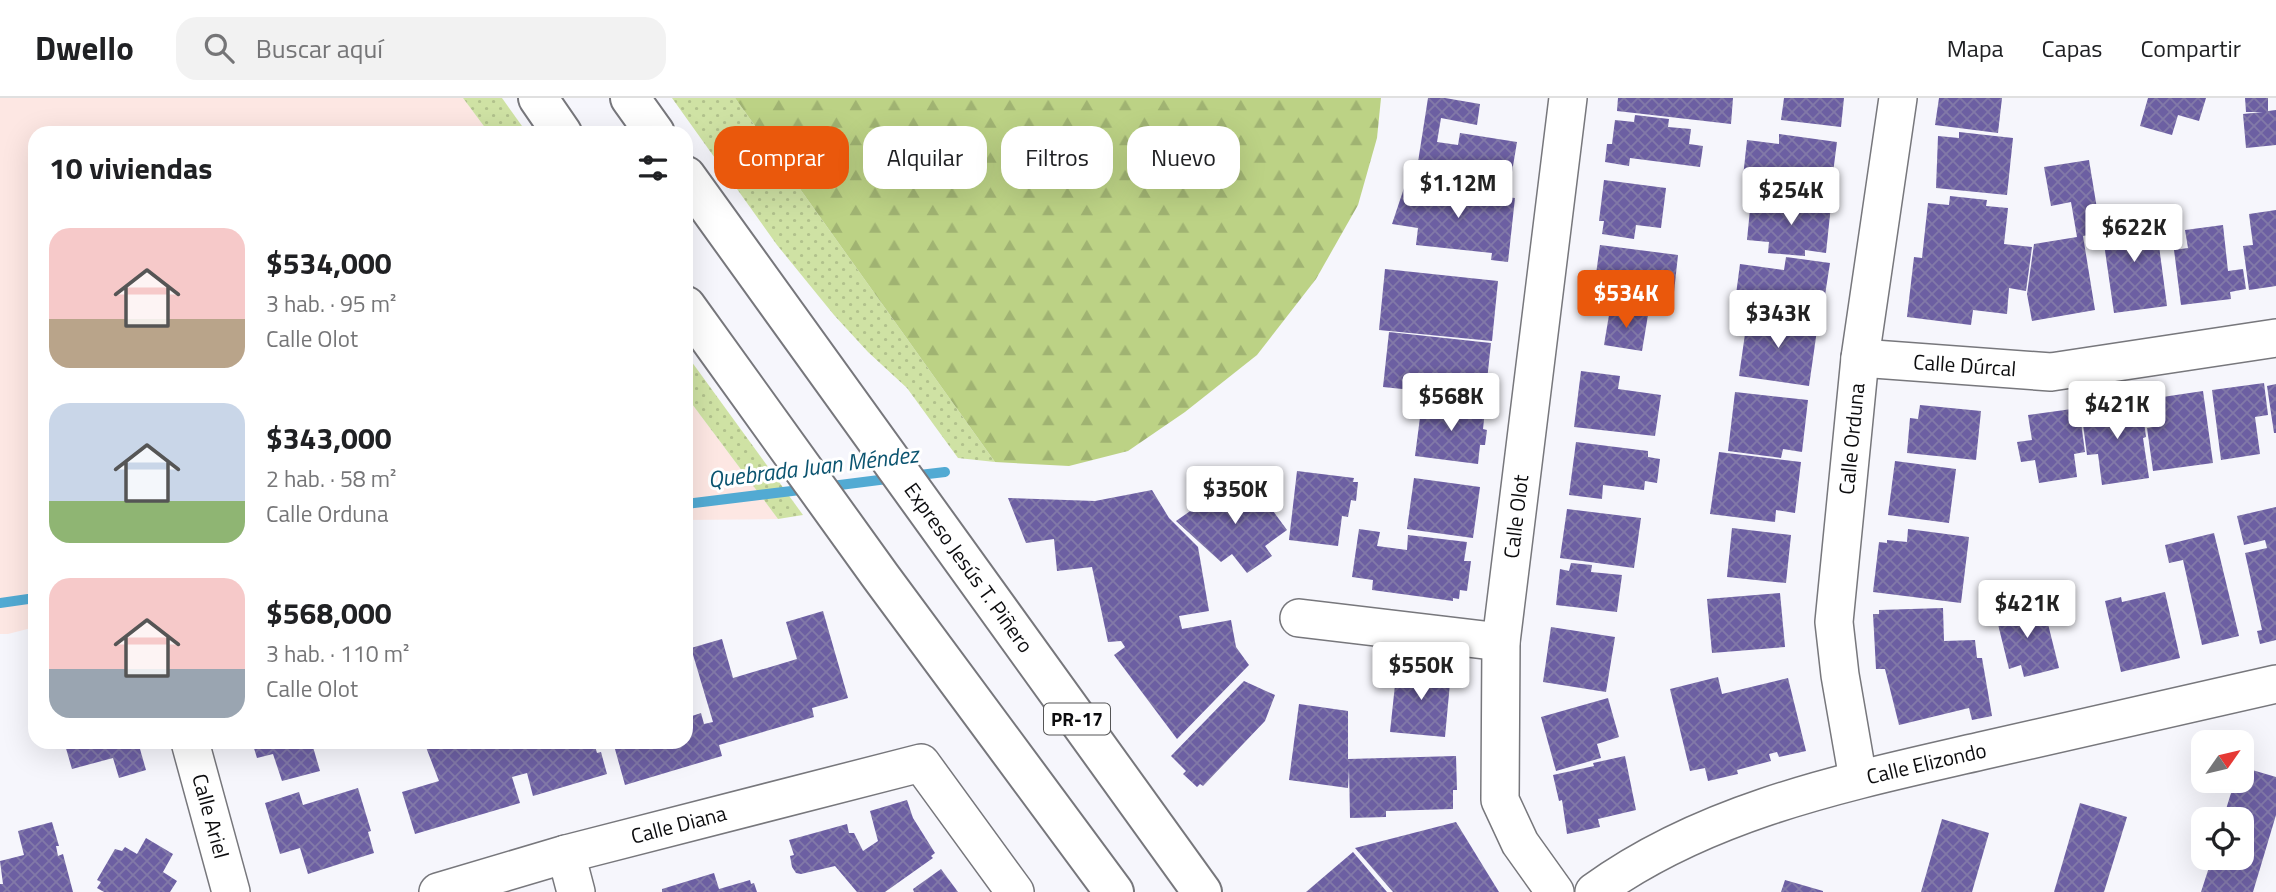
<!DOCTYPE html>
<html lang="es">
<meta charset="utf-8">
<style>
body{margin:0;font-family:"Titillium Web",sans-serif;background:#f2f2f2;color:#202124;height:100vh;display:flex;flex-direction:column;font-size:26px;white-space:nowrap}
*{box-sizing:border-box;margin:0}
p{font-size:23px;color:#757577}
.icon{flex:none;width:38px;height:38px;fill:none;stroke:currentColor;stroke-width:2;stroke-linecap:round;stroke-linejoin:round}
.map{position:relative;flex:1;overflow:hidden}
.details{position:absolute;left:28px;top:28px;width:665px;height:623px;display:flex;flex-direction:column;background:#fff;border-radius:21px;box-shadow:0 7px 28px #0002}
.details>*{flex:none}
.banner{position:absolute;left:714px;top:28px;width:665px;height:63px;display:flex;gap:14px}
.needle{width:46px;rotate:56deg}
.fabs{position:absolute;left:2191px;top:632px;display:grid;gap:14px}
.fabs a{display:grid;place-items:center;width:63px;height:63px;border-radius:14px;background:#fff;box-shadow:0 7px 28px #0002;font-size:35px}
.price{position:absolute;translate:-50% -60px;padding:0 16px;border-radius:7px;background:#fff;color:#222;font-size:23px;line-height:46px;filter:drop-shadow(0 2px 4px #0008)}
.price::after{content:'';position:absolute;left:50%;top:42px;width:21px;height:16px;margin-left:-10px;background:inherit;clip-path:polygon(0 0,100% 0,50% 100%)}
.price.selected{background:#ea580c;color:#fff}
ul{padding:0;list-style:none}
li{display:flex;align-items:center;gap:21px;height:175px;padding:0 21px}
li span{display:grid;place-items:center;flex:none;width:196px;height:140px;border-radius:21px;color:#555}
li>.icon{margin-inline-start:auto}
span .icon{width:84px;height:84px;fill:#fffc;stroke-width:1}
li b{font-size:30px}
h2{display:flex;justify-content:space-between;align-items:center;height:84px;padding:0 21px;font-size:30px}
.chip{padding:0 24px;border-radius:21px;background:#fff;box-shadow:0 7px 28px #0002;font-size:24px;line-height:63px}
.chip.selected{background:#ea580c;color:#fff}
header{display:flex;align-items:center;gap:42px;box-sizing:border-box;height:98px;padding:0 35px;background:#fff;border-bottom:2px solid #e0e0e0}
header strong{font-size:33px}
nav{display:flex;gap:38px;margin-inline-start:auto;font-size:24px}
.search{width:490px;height:63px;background:#f2f2f2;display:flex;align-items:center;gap:18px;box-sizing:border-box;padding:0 24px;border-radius:21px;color:#757577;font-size:26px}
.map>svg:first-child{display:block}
.education{fill:#fde7e3}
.grass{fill:url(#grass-dots)}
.forest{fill:url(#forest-firs)}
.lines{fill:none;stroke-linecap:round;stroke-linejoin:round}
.stream{stroke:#52aad3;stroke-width:10}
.building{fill:url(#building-cross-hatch)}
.street-casing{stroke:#77777c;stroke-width:40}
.highway-casing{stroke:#77777c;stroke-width:42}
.street{stroke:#fff;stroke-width:37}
.highway{stroke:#fff;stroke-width:38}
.labels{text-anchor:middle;stroke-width:6;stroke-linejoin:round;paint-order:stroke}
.shield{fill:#fff;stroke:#555556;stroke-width:2}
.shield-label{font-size:19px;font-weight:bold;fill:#0c0c0e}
.street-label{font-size:21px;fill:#0c0c0e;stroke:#fff}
.water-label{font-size:23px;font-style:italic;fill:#0b5470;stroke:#fff}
</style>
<header>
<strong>Dwello</strong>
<div class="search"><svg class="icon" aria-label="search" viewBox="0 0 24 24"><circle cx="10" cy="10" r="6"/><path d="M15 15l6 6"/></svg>Buscar aquí</div>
<nav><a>Mapa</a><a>Capas</a><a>Compartir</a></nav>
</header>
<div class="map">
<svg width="2276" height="794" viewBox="0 0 2276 794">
<defs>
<pattern id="grass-dots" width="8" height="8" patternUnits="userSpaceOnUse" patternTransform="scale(1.75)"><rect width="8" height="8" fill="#cfe2a4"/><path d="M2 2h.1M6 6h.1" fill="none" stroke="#b1c18c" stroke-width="1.8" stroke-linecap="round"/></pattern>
<pattern id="forest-firs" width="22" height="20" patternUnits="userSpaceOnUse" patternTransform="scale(1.75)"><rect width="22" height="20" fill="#bcd285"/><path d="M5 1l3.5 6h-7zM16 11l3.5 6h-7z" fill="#a0b372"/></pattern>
<pattern id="building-cross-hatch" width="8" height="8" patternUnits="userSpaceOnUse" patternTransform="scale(1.75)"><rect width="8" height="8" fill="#6c5fa2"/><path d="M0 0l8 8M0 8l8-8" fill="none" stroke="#8279a8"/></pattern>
</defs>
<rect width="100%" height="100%" fill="#f6f6fc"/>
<g class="education">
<path d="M0 0H463L489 35H35V529L8 536H0Z"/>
<path d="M686 298 778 421 686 422Z"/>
</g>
<g class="grass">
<path d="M463 0H502L527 35H489Z"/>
<path d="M672 0H735L995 364 958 360 907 290 868 254 834 217 777 147Z"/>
<path d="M686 256 803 417 778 421 686 298Z"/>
</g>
<path class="forest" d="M735 0H1381L1377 40 1358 107 1316 181 1257 257 1185 314 1128 353 1069 368 995 364Z"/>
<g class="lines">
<g class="stream">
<path d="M911 378 945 374"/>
<path d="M824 389 895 380"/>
<path d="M686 406 808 391"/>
<path d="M0 505 35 500"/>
</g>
</g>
<g class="building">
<path d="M1428 0H1445L1480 6 1477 27 1441 20 1437 44 1458 47 1460 35 1517 44 1508 98 1445 87 1448 70 1418 64Z"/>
<path d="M1618 0H1733L1731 26 1617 13Z"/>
<path d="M1784 0H1844L1841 29 1781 22Z"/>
<path d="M1939 0H2002L1998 35 1935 27Z"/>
<path d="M2148 0H2206L2199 23 2178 17 2172 37 2140 28Z"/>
<path d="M2245 0H2268V13L2276 12V47L2246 50 2243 16 2263 14H2246Z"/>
<path d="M1635 17 1669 21 1668 29 1691 31 1689 46 1703 48 1700 69 1630 60 1629 68 1605 64 1607 46H1612L1615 22 1634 24Z"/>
<path d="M1959 34 2013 40 2007 97 1936 90 1938 38 1959 40Z"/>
<path d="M1779 36 1837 44 1831 90 1743 79 1747 42 1779 46Z"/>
<path d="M2089 62 2101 135 2083 138 2095 212 2032 223 2027 196 2034 146 2077 139 2071 104 2051 108 2044 69Z"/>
<path d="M1604 82 1666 90 1661 130 1636 127 1634 141 1602 136 1604 123H1599Z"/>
<path d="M1405 87 1515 100 1508 164 1491 162 1492 155 1416 147 1418 130 1392 126Z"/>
<path d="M1950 98 1987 102 1986 108 2008 110 2004 146 2032 149 2026 193 2009 190 2007 216 1973 212 1971 227 1907 219 1914 159 1922 160 1928 105 1949 107Z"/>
<path d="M1766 100 1831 107 1826 155 1805 152V158L1768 155 1769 144 1747 142 1750 111 1765 113Z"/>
<path d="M2276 112V188L2249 192 2243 148 2253 147 2249 116Z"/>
<path d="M2155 118 2167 208 2114 215 2101 125Z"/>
<path d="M2223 127 2228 173 2243 171 2246 191 2230 194 2231 201 2181 207 2174 152 2188 150 2185 132Z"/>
<path d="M1600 147 1678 157 1674 194 1651 191 1650 205 1593 198Z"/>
<path d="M1786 159 1830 165 1823 210 1820 209 1819 215 1735 204 1740 166 1784 172Z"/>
<path d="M1385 171 1498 183 1492 243 1379 232Z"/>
<path d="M1610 211 1648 217 1642 253 1604 247Z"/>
<path d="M1748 215 1818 225 1809 288 1739 278Z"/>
<path d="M1389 234 1491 245 1485 301 1464 299V306L1440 303 1441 295 1383 289Z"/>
<path d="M1581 273 1620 278 1618 291 1661 297 1655 338 1574 329Z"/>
<path d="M2264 285 2268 317 2255 319 2260 356 2221 362 2212 292Z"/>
<path d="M2276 286V335H2274L2267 288Z"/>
<path d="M2203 293 2213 365 2153 373 2147 330 2153 329 2149 301Z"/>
<path d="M1735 294 1808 302 1802 354 1783 351 1781 360 1728 353Z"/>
<path d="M2141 302 2146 339 2143 340 2149 380 2102 387 2098 356 2087 357 2081 311Z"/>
<path d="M1422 304 1485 312 1483 331 1487 332 1485 347H1480L1478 366 1415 358Z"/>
<path d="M1920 307 1981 313 1976 362 1907 355 1910 320 1918 321Z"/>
<path d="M2079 310 2085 354 2074 356 2077 379 2039 385 2035 362 2021 364 2017 344 2032 342 2028 317Z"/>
<path d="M1576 344 1648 353V359L1660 361 1657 385 1645 383 1644 392 1603 387 1602 401 1569 397Z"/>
<path d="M1719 354 1801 364 1795 415 1776 412 1775 424 1710 416Z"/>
<path d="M1895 363 1956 371 1949 425 1888 417Z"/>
<path d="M1297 373 1354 380 1353 384H1358L1356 403 1351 402 1348 419 1342 418 1338 448 1289 442Z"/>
<path d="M1414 380 1480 389 1473 440 1407 431Z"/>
<path d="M1251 383 1287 432 1265 448 1272 458 1247 475 1232 456 1221 464 1176 423 1226 388 1233 397Z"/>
<path d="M1152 392 1169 420 1198 449 1209 513 1179 518 1182 531 1231 522 1236 549 1249 567 1177 641 1114 557 1125 549 1121 543 1108 544 1092 469 1057 473 1054 441 1026 445 1008 400 1095 403Z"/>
<path d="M2276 409V542L2260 546 2257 533 2262 532 2245 455 2267 450 2265 442 2244 447 2237 418Z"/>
<path d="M1567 411 1641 420 1634 470 1560 460Z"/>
<path d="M1732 430 1791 437 1786 485 1727 479Z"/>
<path d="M1359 431 1380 434 1377 448 1407 452 1408 437 1467 444 1464 463H1471L1467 493 1460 492 1459 501 1453 500V503L1372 492 1373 482 1352 479Z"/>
<path d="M1908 431 1969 439 1961 505 1873 494 1879 444 1887 445V442L1907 444Z"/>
<path d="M2214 435 2239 538 2202 547 2183 462 2169 465 2165 447Z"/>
<path d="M1571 465 1592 467 1591 474 1622 477 1617 514 1556 507 1560 471 1569 473Z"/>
<path d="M2165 494 2180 560 2121 574 2105 503 2121 499 2122 504Z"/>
<path d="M1780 495 1785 549 1712 555 1707 501Z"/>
<path d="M2033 506 2035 516 2045 514 2059 570 2024 579 2021 567 2009 571 1995 514Z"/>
<path d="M1943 510 1944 543 1975 542 1977 560H1982L1992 618 1972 622 1969 610 1899 627 1885 571H1876L1873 516H1879V512Z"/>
<path d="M823 513 848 600 812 610 814 619 719 647 722 658 625 687 613 644H686V620L701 615 704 626 713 624 691 550 722 541 733 580 797 561 786 524Z"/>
<path d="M1551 529 1615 539 1606 594 1543 584Z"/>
<path d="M1397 568 1451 574 1445 639 1390 634Z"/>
<path d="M1718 579 1722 596 1788 580 1806 653 1779 659 1777 654 1769 656 1771 663 1737 672 1738 676 1708 683 1705 670 1690 673 1670 591Z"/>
<path d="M1244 583 1275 597 1265 623 1203 688 1200 686 1197 689 1183 676 1186 673 1171 658Z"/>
<path d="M1608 600 1619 639 1597 646 1601 660 1556 673 1541 619Z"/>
<path d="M1299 606 1348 613V661L1456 658 1457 692H1453V711L1386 713V719L1350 720 1349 670 1348 690 1289 682Z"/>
<path d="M76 644H138L146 672 119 680 113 660 72 671 65 647Z"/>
<path d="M252 644H327V645L313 649 320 673 282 683 273 656 257 660Z"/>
<path d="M424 644H594L597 655 601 654 607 676 533 698 527 675 512 679 520 705 415 736 402 694 439 683Z"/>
<path d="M1625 658 1636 712 1598 721 1600 729 1567 736 1562 702 1559 703 1553 677 1594 668 1593 665Z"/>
<path d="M2242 669 2276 679V717L2253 794H2201L2212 760H2242V721H2223L2235 682H2242Z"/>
<path d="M358 690 371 733 368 734 374 755 308 776 300 750 280 756 265 705 299 694 303 707Z"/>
<path d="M907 702 913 720 935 755 931 758 933 760 885 794H857L835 768 801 776 796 775 792 769 790 758 794 757 789 742 847 726 849 735H854L863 753 878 743 870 713Z"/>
<path d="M2080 705 2127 719 2104 794H2054Z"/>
<path d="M1942 721 1989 735 1972 794H1921Z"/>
<path d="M52 724 59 748H56L58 758 63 756 73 794H0V786H3L0 763 24 757 18 733Z"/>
<path d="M1456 724 1499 794H1393L1355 750Z"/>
<path d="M146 740 173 756 163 774 177 783 170 794H104L97 790 101 784 97 782 115 751 122 753 125 749 137 756Z"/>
<path d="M1353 754 1387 794H1306Z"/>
<path d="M941 771 958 794H914L913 791Z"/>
<path d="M714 775 719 791 750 782 751 786 754 785 757 794H662V791Z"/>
<path d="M1785 782 1823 793V794H1781Z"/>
</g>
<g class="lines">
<defs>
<g id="street">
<path id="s1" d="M1860 260 2051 274 2276 240"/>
<path d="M1299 520 1501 544"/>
<path id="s2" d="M190 644 231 794"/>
<path id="s3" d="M1858 681 1840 577 1834 524 1860 260 1898 0"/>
<path d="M566 756 576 794"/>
<path id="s4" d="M438 794 566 756 921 665 1015 794"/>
<path id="s5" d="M1555 794 1520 745 1500 702 1501 544 1568 0"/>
<path id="s6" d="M1594 794C1707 712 1847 684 1981 653 2079 631 2177 608 2276 586"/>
</g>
<g id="highway">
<path d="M538 0 562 35"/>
<path d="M630 0 655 35"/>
<path id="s7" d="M686 78 1202 794"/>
<path d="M686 208 881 479 1114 794"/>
</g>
</defs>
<use href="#street" class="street-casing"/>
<use href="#highway" class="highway-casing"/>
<use href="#street" class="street"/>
<use href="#highway" class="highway"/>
</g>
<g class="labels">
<rect class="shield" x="1044" y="605.5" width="66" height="31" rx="5"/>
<g class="shield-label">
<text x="1077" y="628">PR-17</text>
</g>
<g class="street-label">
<text dy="7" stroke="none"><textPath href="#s1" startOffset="105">Calle Dúrcal</textPath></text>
<text dy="7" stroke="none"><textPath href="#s3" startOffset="343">Calle Orduna</textPath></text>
<text dy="7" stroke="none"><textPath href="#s5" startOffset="392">Calle Olot</textPath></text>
<text dy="7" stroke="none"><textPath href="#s7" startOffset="483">Expreso Jesús T. Piñero</textPath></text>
<text dy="7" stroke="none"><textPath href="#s6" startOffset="359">Calle Elizondo</textPath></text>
<text dy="7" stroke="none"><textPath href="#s2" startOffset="77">Calle Ariel</textPath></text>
<text dy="7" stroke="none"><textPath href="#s4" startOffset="250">Calle Diana</textPath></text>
</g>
<g class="water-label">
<text transform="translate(813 369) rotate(-7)" y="8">Quebrada Juan Méndez</text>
</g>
</g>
</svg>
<div class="fabs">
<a><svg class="needle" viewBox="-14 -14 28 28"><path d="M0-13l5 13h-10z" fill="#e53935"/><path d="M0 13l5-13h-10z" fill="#757577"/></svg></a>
<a><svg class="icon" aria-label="locate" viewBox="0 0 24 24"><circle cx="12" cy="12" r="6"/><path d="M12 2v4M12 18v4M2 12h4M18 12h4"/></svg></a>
</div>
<b class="price" style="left:1458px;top:122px">$1.12M</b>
<b class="price" style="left:1791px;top:129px">$254K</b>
<b class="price" style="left:2134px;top:166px">$622K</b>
<b class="price selected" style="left:1626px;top:232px">$534K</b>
<b class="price" style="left:1778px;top:252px">$343K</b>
<b class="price" style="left:1451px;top:335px">$568K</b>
<b class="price" style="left:2117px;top:343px">$421K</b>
<b class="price" style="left:1235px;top:428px">$350K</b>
<b class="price" style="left:2027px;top:542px">$421K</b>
<b class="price" style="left:1421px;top:604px">$550K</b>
<div class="banner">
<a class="chip selected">Comprar</a>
<a class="chip">Alquilar</a>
<a class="chip">Filtros</a>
<a class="chip">Nuevo</a>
</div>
<section class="details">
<h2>10 viviendas<svg class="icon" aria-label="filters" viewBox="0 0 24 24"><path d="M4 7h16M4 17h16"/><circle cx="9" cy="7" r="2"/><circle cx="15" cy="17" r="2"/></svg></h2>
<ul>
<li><span style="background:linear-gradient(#f6c9c9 65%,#b9a48a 0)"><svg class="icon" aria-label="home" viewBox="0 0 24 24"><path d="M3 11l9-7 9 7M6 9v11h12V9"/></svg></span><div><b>$534,000</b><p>3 hab. · 95 m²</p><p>Calle Olot</p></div></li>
<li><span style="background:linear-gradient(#c9d6e8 70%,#8fb573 0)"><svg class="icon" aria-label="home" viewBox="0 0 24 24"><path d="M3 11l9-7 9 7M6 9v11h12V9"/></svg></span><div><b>$343,000</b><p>2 hab. · 58 m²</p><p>Calle Orduna</p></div></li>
<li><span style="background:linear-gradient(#f6c9c9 65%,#9aa5b1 0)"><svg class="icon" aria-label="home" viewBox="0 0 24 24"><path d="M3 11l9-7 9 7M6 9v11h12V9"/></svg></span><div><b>$568,000</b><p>3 hab. · 110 m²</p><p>Calle Olot</p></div></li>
</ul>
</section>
</div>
